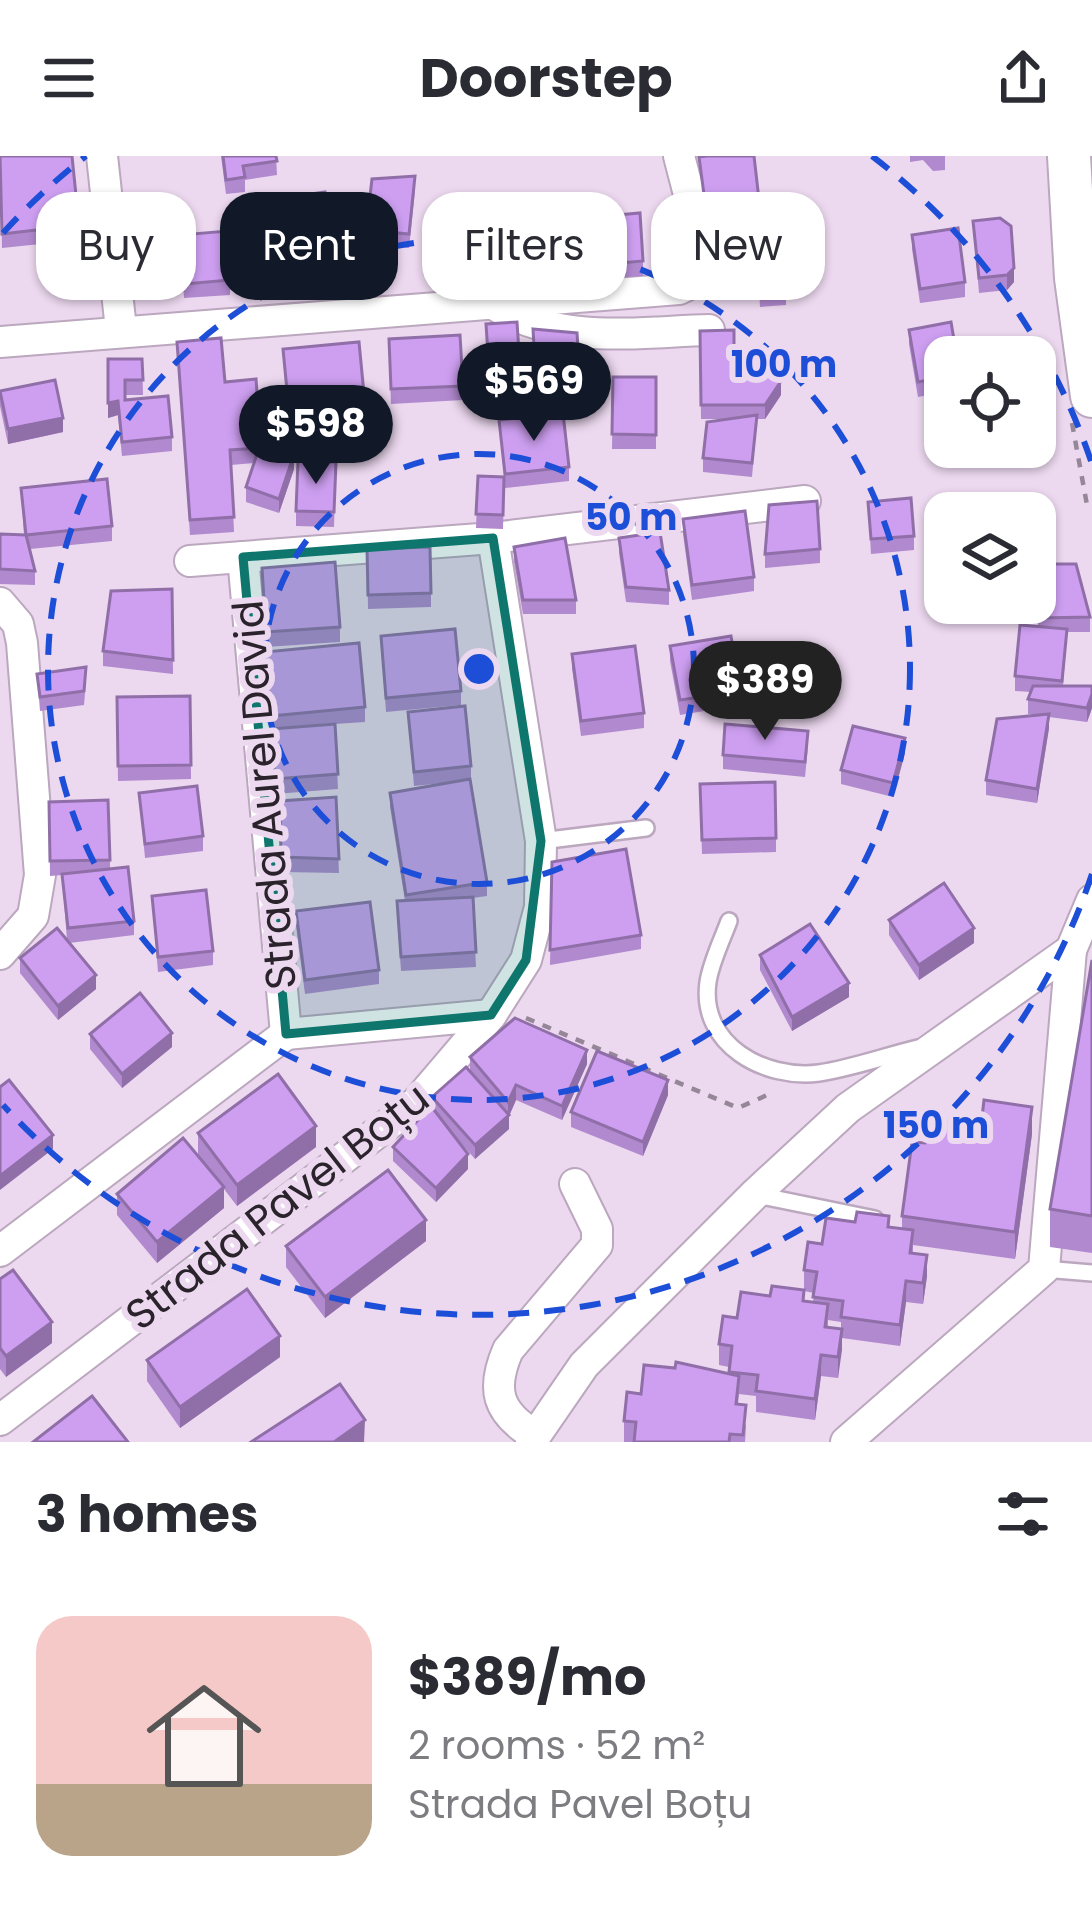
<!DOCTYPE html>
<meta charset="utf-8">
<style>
body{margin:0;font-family:Poppins,sans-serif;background:#f2f2f3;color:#2b2b33;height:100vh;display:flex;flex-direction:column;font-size:45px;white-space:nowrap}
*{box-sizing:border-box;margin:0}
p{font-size:39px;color:#7c7c81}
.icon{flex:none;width:66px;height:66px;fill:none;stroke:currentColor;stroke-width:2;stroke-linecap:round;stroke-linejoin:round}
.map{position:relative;height:1286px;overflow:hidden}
.side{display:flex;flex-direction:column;background:#fff;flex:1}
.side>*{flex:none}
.guide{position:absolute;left:36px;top:36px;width:1020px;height:108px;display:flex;gap:24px}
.tools{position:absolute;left:924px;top:180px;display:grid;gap:24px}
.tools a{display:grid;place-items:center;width:132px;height:132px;border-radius:24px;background:#fff;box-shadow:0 3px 9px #0004;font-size:60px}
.price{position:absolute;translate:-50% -102px;padding:0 27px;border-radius:42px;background:#111827;color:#fff;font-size:39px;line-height:78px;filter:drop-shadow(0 3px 6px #0008)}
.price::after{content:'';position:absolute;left:50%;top:72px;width:36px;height:27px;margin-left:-18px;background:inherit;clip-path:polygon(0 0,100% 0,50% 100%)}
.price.current{background:#222;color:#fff}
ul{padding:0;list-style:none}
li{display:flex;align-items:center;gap:36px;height:300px;padding:0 36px}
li+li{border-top:3px solid #e1e1e2}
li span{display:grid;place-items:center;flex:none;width:336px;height:240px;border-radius:36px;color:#555}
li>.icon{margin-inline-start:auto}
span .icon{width:144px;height:144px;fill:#fffc;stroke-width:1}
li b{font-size:51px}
h2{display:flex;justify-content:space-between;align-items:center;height:144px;padding:0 36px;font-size:51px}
.chip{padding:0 42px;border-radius:36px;background:#fff;box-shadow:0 3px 9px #0004;font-size:42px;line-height:108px}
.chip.current{background:#111827;color:#fff}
header{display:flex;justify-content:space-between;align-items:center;height:156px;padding:0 36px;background:#fff;font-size:54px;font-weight:700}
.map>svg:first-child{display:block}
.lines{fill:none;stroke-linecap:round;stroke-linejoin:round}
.lane-casing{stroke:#bba7be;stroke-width:20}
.street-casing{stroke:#bba7be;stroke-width:34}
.secondary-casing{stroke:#bba7be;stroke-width:46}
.path{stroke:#958797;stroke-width:4.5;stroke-dasharray:9 9;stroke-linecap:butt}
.lane{stroke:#fff;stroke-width:15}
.street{stroke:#fff;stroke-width:30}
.secondary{stroke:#fff;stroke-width:42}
.wall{fill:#b189cf;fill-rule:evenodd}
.shaded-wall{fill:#906fa9}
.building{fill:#ce9ff1;stroke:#906fa9;stroke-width:3}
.marked{fill:#0f766e;fill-opacity:0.2;stroke:#0f766e;stroke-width:9;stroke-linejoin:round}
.ring{fill:none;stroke:#1d4ed8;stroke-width:6;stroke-dasharray:21 15}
.labels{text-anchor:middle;stroke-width:12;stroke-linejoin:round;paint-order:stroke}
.street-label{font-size:42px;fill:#2b232c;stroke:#ecd8ef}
.centre{fill:#1d4ed8;stroke:#ecd8ef;stroke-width:6}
.ring-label{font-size:36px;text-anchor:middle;font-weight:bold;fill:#1d4ed8;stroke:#ecd8ef;stroke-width:12;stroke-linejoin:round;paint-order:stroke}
</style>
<header><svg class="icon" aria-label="menu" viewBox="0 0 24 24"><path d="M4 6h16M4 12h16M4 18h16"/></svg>Doorstep<svg class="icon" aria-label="share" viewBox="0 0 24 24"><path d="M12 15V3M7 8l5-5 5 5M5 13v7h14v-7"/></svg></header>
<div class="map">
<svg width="1092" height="1286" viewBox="0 0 1092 1286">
<rect width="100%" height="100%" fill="#ecd8ef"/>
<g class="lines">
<defs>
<g id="lane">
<path d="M541 685 646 672"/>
<path d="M729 765C722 784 711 806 708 826 699 889 765 924 819 917 852 912 885 900 918 892"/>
<path d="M757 1039 875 1063"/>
<path d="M1044 1113 1092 1117"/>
</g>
<g id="street">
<path d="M102 0 121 173"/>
<path d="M495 149C559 189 636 176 709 174"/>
<path d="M0 186 679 133 693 126 704 96 679 0"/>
<path d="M190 405 493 382 805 345"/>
<path d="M0 447 18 468 22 487 40 719 33 760 0 798"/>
<path d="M286 878 491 859"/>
<path d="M0 1095 286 878 243 401"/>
<path d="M0 1264 416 947 491 859 526 804 540 751 541 685 493 382"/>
<path d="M533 1278C497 1256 491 1233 508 1194L597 1089V1073L575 1028"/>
<path d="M531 1286 584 1209 754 1039 848 952 1071 794 1092 744"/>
<path d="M846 1286 1044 1113 1071 794"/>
</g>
<path id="secondary" d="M1069 0 1076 122 1092 240"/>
</defs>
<use href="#lane" class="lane-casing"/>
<use href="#street" class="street-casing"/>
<use href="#secondary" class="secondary-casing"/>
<g class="path">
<path d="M1072 267 1087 349"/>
<path d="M526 862 738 952 774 936"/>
</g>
<use href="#lane" class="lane"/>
<use href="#street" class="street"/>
<use href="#secondary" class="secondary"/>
</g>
<g class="wall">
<path d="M0 0 79 69V84L2 92Z"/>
<path d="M221 0H276L277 19 245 24V36L226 38Z"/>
<path d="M910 0H945V14L933 15 923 4 910 6Z"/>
<path d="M699 1 762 70V84L709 91Z"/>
<path d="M415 34 409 92 366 88V74Z"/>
<path d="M297 40 333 100V115L285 121 278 55 297 52Z"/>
<path d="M583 62 643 105V120L586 124Z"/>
<path d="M973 65 1014 126 1007 134 979 137Z"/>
<path d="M180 79 230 124V139L184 142Z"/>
<path d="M912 79 965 126V141L920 147 912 93Z"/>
<path d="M463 88 499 116V131L448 134 446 89Z"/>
<path d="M757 94 786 135V149L760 151Z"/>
<path d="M533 173 580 222V237L536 240Z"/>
<path d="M909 174 945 201V236L918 241 909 188Z"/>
<path d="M700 175 781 239 765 263H757L752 321 703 316V302L728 263H701Z"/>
<path d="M460 179 463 244 391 248 389 198Z"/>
<path d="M486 183 521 227V242L490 244Z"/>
<path d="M177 186 225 226 256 223 261 298 294 313 279 357 246 346V331L254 307 231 309 234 376 190 379Z"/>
<path d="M283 193 364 238V252L288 260Z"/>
<path d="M108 203H142L143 239H125V244L172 281V295L122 300 118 259 108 262Z"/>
<path d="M613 221H656V293H612Z"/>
<path d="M0 235 63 276 8 288 0 250Z"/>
<path d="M499 264 569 311V325L505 332 504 327 503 373 476 372 478 320 504 321Z"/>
<path d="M336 306 334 371 296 370V355Z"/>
<path d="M21 332 112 370V385L30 393 35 415V429L0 428V378L24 379Z"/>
<path d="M868 346 914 380V394L871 398Z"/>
<path d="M683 363 754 421V435L692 444 683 378Z"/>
<path d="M619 382 669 434V449L626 446 619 397Z"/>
<path d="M514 391 576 444V458H523L514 406Z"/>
<path d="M367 393 431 437V451L368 453Z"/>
<path d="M820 393V407L765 412V398Z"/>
<path d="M1038 408 1090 461V476H1067L1063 530H1092V552L1087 566 1049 561V572L1037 647 986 639V624L1038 559 1028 558V543L1031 536 1015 535V520L1038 470Z"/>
<path d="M262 412 340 471V486L266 491Z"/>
<path d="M172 433 173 518 103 510V495Z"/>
<path d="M381 480 461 535V549L386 556Z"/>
<path d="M670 490 734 499V513L724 515 728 551 680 559 670 505Z"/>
<path d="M265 496 365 551V566L335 568 338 633 275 638Z"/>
<path d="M572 498 644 557V572L581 580 572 512Z"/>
<path d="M37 518 86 525 84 549 40 555Z"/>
<path d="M190 540 191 623 118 625 117 541Z"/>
<path d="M408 556 471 610V624L487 726V740L473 742 476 811 401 815 397 759 405 745 390 651V637L454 626 414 630Z"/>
<path d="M808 590 805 621 723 613V599Z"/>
<path d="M905 597 893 641 841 628V614Z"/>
<path d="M700 628 776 682V696L702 698Z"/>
<path d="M139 637 203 680V695L145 702Z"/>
<path d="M336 641 339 717 281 716 280 645Z"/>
<path d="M49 646 110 704V713L134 765V779L69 787 96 833 58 864 20 817V802L67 784 62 719 50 720Z"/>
<path d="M552 706 641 779V793L550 809Z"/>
<path d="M152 740 213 795V809L158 816Z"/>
<path d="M296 755 379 814V828L305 838 296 770Z"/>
<path d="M889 764 974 787 919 824 889 779Z"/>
<path d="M760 799 849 841 792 875 760 814Z"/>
<path d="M1092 804V1097L1050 1091V1053Z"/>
<path d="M90 878 172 891 122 932 90 893Z"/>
<path d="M470 901 587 908 562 964 516 944 509 960V973L475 1003 451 976 468 1013 436 1046 393 1005V991L432 951V941L470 915Z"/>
<path d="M668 939 643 1000 571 971V956Z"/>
<path d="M198 977 316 991 237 1050 224 1033V1052L157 1107 117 1059V1038L198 998Z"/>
<path d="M1032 978 1015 1103 913 1089V1097L927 1120 923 1148 906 1146 900 1190 842 1182 838 1222 821 1220 815 1264 756 1256V1240L739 1238 738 1248 746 1270 745 1286H624V1265L641 1238 729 1217V1211L719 1209V1188L737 1162 770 1140 804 1134V1114L822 1088 889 1071 902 1073V1060L925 987ZM804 1135 814 1137 813 1146 804 1145ZM828 1164 841 1166V1173L828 1171Z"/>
<path d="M426 1085 325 1162 286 1111V1090Z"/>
<path d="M0 1123 52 1187 6 1221 0 1213Z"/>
<path d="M280 1201 180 1272 147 1225V1204Z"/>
</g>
<g class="shaded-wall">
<path d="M1014 112V126L1007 134V119Z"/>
<path d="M781 225V239L765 263V249Z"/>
<path d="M118 245V259L108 262V247Z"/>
<path d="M63 262V276L8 288V273Z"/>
<path d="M294 298V313L279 357V343Z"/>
<path d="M1092 538V552L1087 566V552Z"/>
<path d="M1049 558V572L1037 647V633Z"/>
<path d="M905 582V597L893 641V627Z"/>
<path d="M974 772V787L919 824V809Z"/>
<path d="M96 819V833L58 864V850Z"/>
<path d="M849 827V841L792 875V861Z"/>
<path d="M172 877V891L122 932V918Z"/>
<path d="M587 894V908L562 964V950Z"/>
<path d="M668 924V939L643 1000V986Z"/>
<path d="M516 929V944L509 960V973L475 1003V989L508 959V946Z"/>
<path d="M1032 951V978L1015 1103V1076Z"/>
<path d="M316 970V991L237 1050V1029Z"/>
<path d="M53 979V993L0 1034V1020Z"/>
<path d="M468 998V1013L436 1046V1032Z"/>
<path d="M224 1031V1052L157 1107V1086Z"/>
<path d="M426 1064V1085L325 1162V1141Z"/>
<path d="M927 1099V1120L923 1148V1127Z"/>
<path d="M906 1125V1146L900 1190V1169Z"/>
<path d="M52 1166V1187L6 1221V1200Z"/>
<path d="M842 1173V1194L838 1222V1201Z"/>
<path d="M280 1180V1201L180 1272V1251Z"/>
<path d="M821 1199V1220L815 1264V1243Z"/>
<path d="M365 1264 364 1286H334Z"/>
</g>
<g class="building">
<path d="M0 0H72L79 69 2 78Z"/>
<path d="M223 0H276L277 5 243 10 245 21 226 24Z"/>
<path d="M707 0H754L762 70 709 76 699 1Z"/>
<path d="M415 20 409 78 366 74 372 23Z"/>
<path d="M325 36 333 100 285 107 278 55 299 52 297 40Z"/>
<path d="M495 47 499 116 448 119 446 89 464 88 462 49Z"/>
<path d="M640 57 643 105 586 110 583 62Z"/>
<path d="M1000 62 1011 70 1014 112 1007 119 979 122 973 65Z"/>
<path d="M958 72 965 126 920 133 912 79Z"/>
<path d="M227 75 230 124 184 128 180 79Z"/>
<path d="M783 92 786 135 760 137 757 94Z"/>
<path d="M517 166 521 227 490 229 486 168Z"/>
<path d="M951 166 957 201H945V221L918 226 909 174Z"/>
<path d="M533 173 577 177 580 222 536 225Z"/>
<path d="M734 174V200H771L781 225 765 249H701L700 175Z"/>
<path d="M460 179 463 230 391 233 389 183Z"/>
<path d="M221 182 225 226 256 223 261 292 230 294 234 361 190 364 177 186Z"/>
<path d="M359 186 364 238 288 245 283 193Z"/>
<path d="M108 203H142L143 224H125V244L168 240 172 281 122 286 118 245 108 247Z"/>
<path d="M613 221H656V279L612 278Z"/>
<path d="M55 224 63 262 8 273 0 235Z"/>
<path d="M563 257 569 311 505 318 499 264Z"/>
<path d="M757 259 752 307 703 302 707 266Z"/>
<path d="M257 298H294L279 343 246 331Z"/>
<path d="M298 305 336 306 334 356 296 355Z"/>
<path d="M478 320 504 321 503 359 476 358Z"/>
<path d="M107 323 112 370 26 379 21 332Z"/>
<path d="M911 342 914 380 871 383 868 346Z"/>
<path d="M817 345 820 393 765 398 769 349Z"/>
<path d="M745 355 754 421 692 429 683 363Z"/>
<path d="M660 376 669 434 626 431 619 382Z"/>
<path d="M0 378 26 379 35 415 0 413Z"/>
<path d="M565 382 576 444H523L514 391Z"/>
<path d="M430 391 431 437 368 439 367 393Z"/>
<path d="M335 406 340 471 266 476 262 412Z"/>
<path d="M1038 408H1076L1090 461 1038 462Z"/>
<path d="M172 433 173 504 103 495 111 435Z"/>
<path d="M1020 469 1067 473 1062 525 1015 520Z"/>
<path d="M455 473 461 535 386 542 381 480Z"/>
<path d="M731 480 734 499 722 501 728 537 680 544 670 490Z"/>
<path d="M359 487 365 551 271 560 265 496Z"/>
<path d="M635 490 644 557 581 565 572 498Z"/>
<path d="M86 511 84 535 40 541 37 518Z"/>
<path d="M1033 530H1092V538L1087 552 1028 543Z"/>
<path d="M190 540 191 609 118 610 117 541Z"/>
<path d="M465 550 471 610 414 616 408 556Z"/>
<path d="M1049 558 1037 633 986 624 997 563Z"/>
<path d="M335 568 338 618 275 623 271 573Z"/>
<path d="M725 568 808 575 805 606 723 599Z"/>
<path d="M853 570 905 582 893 627 841 614Z"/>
<path d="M470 623 487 726 406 739 390 637Z"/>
<path d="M775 626 776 682 702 684 700 628Z"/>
<path d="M197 630 203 680 145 688 139 637Z"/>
<path d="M336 641 339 703 281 701 280 645Z"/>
<path d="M108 644 110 704 50 705 49 646Z"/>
<path d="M626 693 641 779 550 794 552 706Z"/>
<path d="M128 711 134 765 68 772 62 718Z"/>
<path d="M944 727 974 772 919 809 889 764Z"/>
<path d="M206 734 213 795 158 801 152 740Z"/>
<path d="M473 741 476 796 401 801 397 745Z"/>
<path d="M370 746 379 814 305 824 296 755Z"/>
<path d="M810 768 849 827 792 861 760 799Z"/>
<path d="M57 772 96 819 58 850 20 802Z"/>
<path d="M1092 804V1060L1050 1053Z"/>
<path d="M140 837 172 877 122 918 90 878Z"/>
<path d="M515 862 587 894 562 950 516 929 508 946 470 901Z"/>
<path d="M597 895 668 924 643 986 571 956Z"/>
<path d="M466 911 509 959 475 989 432 941Z"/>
<path d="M278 918 316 970 237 1029 198 977Z"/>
<path d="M9 924 53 979 0 1020V931Z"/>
<path d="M984 944 1032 951 1015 1076 902 1060 912 986 925 987 928 962 981 970Z"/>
<path d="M431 950 468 998 436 1032 393 991Z"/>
<path d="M183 982 224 1031 157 1086 117 1038Z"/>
<path d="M388 1014 426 1064 325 1141 286 1090Z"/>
<path d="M857 1056 889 1060 888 1071 913 1074 910 1097 927 1099 923 1127 906 1125 900 1169 841 1161 843 1145 813 1141 817 1116 804 1114 808 1086 822 1088 826 1062 855 1066Z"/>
<path d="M13 1114 52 1166 6 1200 0 1192V1123Z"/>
<path d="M772 1130 804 1134 803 1145 828 1148 825 1171 842 1173 838 1201 821 1199 815 1243 756 1235 758 1219 729 1216 732 1190 719 1188 723 1160 737 1162 741 1136 770 1140Z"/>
<path d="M247 1133 280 1180 180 1251 147 1204Z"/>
<path d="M676 1206 739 1220 736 1248 746 1249 743 1279 730 1278 729 1286H634L636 1266 624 1265 627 1236 641 1238 644 1209 675 1212Z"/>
<path d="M340 1228 365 1264 334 1286H251Z"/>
<path d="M92 1240 128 1286H33Z"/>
</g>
<path class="marked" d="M493 382 541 685 526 804 491 859 286 878 243 401Z"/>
<g class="ring">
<circle cx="479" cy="513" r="215"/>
<circle cx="479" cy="513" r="431"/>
<path d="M1092 718A646 646 0 0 1 3 949M3 77A646 646 0 0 1 86 0M872 0A646 646 0 0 1 1092 308"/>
</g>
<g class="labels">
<g class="street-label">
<text transform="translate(264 639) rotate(-95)" y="15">Strada Aurel David</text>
<text transform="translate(277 1050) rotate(-38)" y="15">Strada Pavel Boțu</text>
</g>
</g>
<circle cx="479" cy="513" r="18" class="centre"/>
<g class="ring-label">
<text x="784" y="221">100 m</text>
<text x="631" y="374">50 m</text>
<text x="936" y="982">150 m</text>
</g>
</svg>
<div class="tools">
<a><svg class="icon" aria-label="locate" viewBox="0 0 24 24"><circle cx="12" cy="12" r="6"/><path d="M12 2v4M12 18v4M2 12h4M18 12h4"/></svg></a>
<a><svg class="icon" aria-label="layers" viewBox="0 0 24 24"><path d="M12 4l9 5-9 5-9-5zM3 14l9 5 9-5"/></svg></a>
</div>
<b class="price" style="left:534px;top:288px">$569</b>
<b class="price" style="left:316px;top:331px">$598</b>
<b class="price current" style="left:765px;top:587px">$389</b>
<div class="guide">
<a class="chip">Buy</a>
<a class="chip current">Rent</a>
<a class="chip">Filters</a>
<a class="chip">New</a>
</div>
</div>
<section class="side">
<h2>3 homes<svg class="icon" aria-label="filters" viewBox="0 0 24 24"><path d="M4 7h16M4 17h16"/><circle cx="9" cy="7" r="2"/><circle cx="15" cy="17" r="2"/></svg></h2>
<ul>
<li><span style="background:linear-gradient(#f6c9c9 70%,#b9a48a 0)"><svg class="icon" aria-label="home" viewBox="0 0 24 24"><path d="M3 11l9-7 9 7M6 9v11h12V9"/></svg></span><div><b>$389/mo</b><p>2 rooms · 52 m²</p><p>Strada Pavel Boțu</p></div></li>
</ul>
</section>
